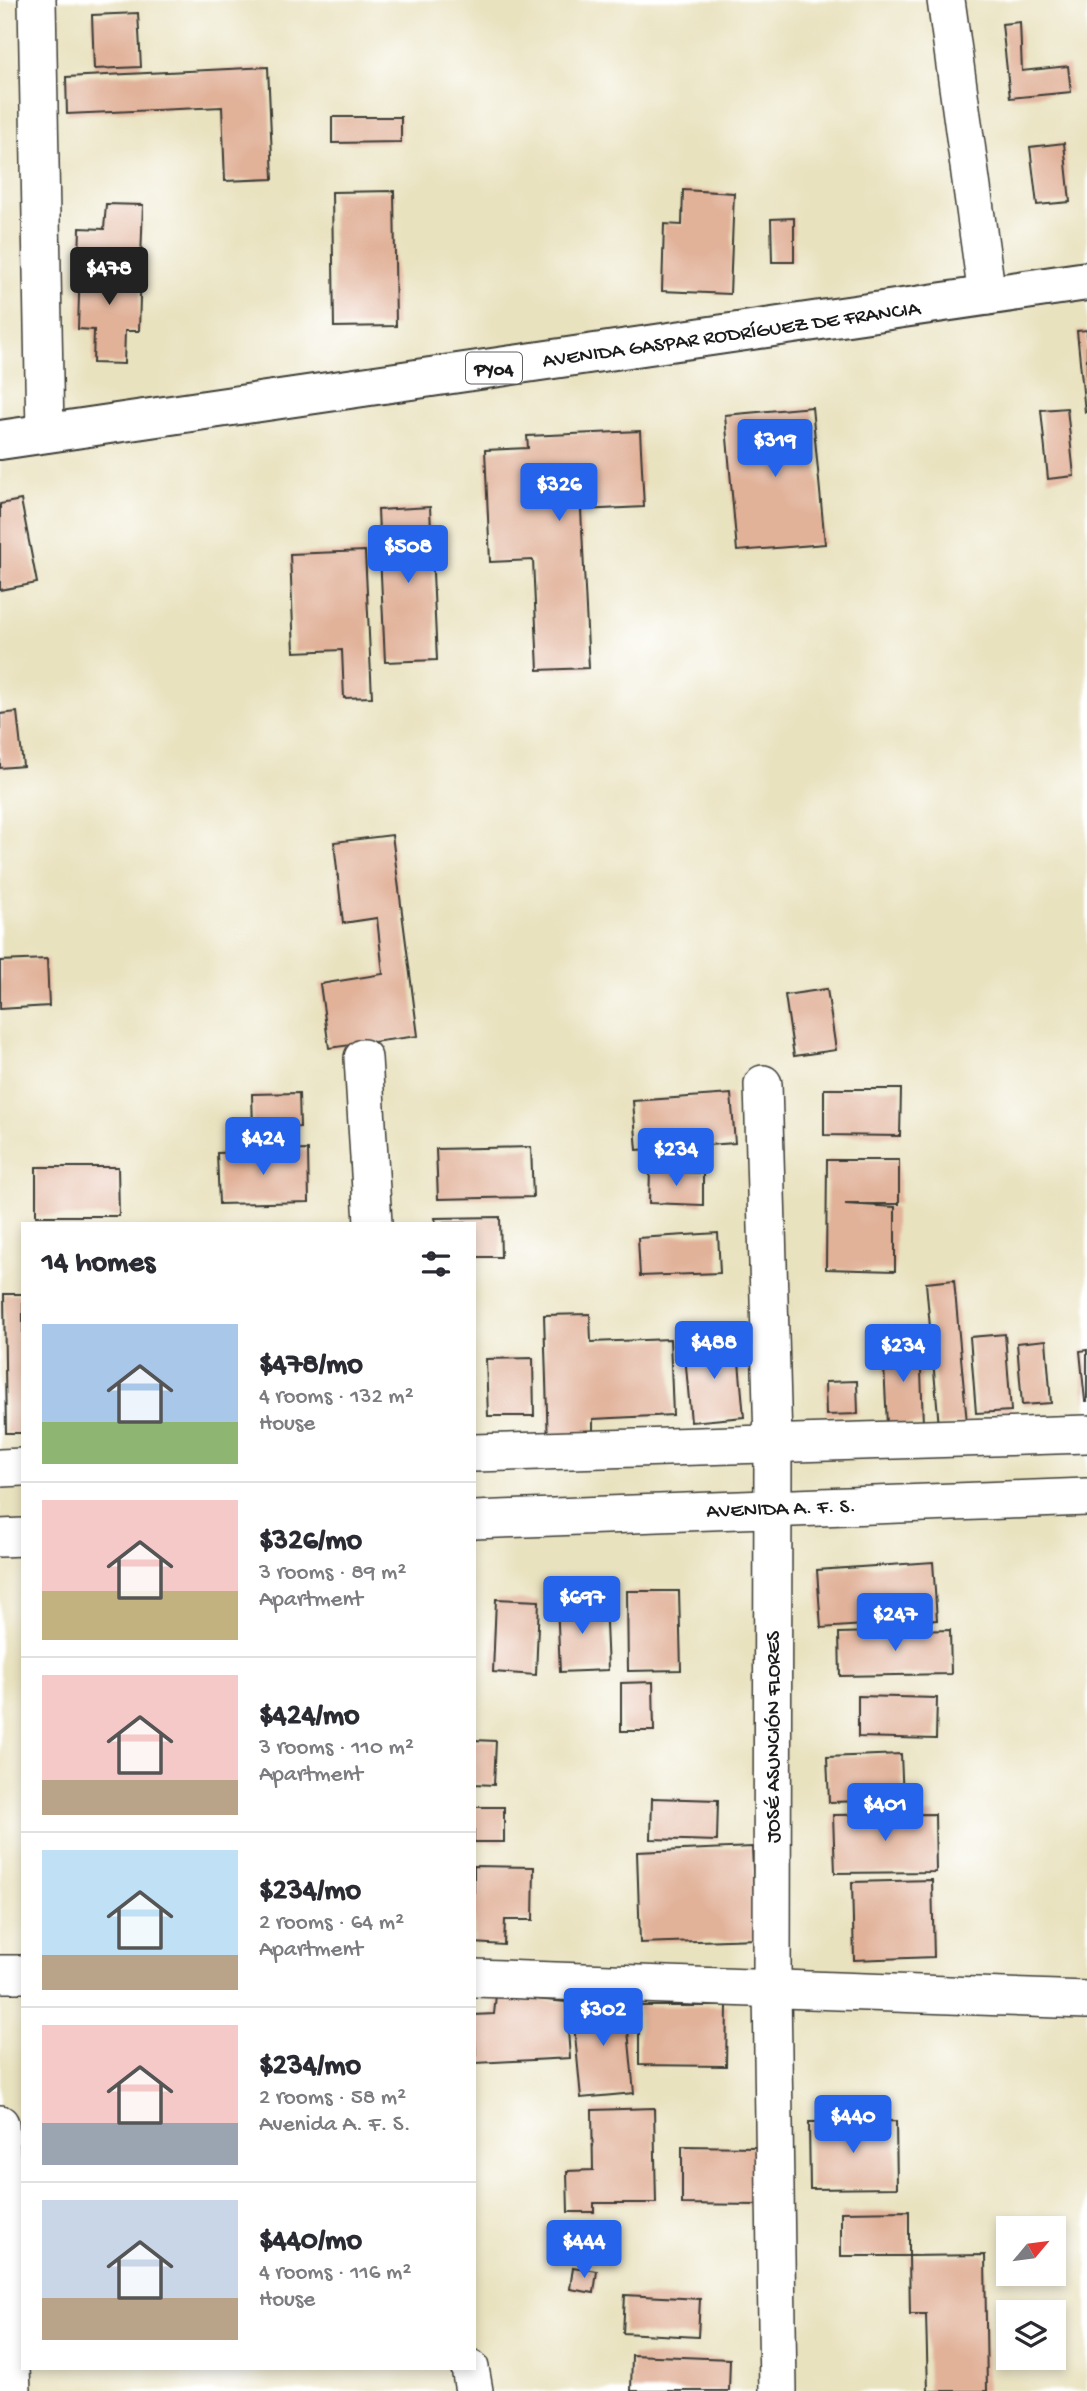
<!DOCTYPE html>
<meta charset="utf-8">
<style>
body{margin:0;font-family:"Gochi Hand",sans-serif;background:#f7f7f7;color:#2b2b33;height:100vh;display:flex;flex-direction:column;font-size:26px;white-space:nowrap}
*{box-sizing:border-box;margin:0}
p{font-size:23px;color:#7c7c81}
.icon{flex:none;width:38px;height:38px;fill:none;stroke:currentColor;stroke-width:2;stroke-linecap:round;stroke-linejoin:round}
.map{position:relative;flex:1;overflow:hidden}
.sheet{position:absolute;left:21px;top:1222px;width:455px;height:1148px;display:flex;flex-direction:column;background:#fff;border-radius:0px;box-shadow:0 4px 10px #0003}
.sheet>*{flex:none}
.needle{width:46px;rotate:61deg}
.tools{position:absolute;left:996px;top:2216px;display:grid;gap:14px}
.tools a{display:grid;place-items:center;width:70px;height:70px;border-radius:0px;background:#fff;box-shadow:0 4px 10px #0003;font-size:35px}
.price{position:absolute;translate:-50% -60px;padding:0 16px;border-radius:7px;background:#2563eb;color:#fff;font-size:23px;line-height:46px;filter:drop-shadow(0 2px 4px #0008)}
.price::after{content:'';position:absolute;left:50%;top:42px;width:21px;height:16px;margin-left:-10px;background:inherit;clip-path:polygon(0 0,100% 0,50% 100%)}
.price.selected{background:#222;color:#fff}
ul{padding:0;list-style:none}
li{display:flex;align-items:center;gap:21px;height:175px;padding:0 21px}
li+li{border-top:2px solid #e1e1e2}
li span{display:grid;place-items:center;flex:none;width:196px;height:140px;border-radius:0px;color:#555}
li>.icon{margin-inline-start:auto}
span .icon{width:84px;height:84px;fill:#fffc;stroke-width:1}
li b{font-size:30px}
h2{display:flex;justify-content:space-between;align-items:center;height:84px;padding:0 21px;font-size:30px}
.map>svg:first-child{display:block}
.building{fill:#e1b198}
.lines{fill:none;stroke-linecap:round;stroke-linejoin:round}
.minor-casing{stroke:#3b3a34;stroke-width:40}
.primary-casing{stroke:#3b3a34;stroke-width:42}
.minor{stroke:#fff;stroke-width:37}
.primary{stroke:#fff;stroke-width:38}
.labels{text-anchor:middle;stroke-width:7;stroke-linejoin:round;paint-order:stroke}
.shield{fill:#fff;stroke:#606060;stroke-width:2}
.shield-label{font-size:19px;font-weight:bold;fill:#1c1c1c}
.street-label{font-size:21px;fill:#1c1c1c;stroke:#fff}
</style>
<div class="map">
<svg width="1087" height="2391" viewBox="0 0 1087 2391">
<rect width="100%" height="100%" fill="#fff"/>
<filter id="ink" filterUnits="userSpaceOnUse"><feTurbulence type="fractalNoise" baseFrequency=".0143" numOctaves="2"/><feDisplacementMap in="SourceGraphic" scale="14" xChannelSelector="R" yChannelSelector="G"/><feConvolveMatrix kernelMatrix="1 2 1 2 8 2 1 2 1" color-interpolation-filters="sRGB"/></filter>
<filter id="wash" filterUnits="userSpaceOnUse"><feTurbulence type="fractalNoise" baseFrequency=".00686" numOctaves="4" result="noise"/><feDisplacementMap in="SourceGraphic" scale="28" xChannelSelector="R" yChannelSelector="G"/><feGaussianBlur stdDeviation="1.57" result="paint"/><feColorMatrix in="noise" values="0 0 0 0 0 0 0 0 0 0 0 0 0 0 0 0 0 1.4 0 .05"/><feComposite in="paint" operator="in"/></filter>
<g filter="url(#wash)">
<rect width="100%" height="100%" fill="#e9e2bf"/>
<g id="blocks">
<g class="building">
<path d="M138 13 141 67 94 69 92 15Z"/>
<path d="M1020 22 1022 71 1068 66 1071 92 1010 98 1002 24Z"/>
<path d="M268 67 273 179 225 181 222 107 67 114 66 77Z"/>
<path d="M332 117H401V142L332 143Z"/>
<path d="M1064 143 1070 202 1037 205 1030 147Z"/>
<path d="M683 190 734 193 730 294 662 291 664 224 682 225Z"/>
<path d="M394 191 396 326 334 327 332 192Z"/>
<path d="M106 204 143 205 141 259 79 257 80 228 104 229Z"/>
<path d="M794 218V262H772L771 219Z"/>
<path d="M80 262 141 264 139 331H125L124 364 93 363 94 330 78 329Z"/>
<path d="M1087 330V412H1085L1077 331Z"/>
<path d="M812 407 825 544 737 551 725 415Z"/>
<path d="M1067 408 1074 476 1048 479 1041 410Z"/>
<path d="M640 431 644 507 581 510 589 668 538 670 533 560 490 562 485 450 528 448 527 436Z"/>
<path d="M21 500 37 583 0 590V504Z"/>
<path d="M430 507 437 660 385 662 378 510Z"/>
<path d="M365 551 372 697 344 698 342 650 294 652 290 554Z"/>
<path d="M17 712 23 766 0 768V714Z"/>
<path d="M392 835 418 1036 329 1048 320 984 383 974 377 918 343 923 334 842Z"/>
<path d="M47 959 49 1006 0 1009V961Z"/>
<path d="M827 989 836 1050 794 1056 785 995Z"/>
<path d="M824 1089H901L900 1136 824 1135Z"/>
<path d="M299 1093 300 1127 253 1128 252 1094Z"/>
<path d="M731 1094 735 1143 637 1150 633 1101Z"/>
<path d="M531 1147 533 1197 438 1199 436 1149Z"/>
<path d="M308 1150 309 1202 219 1204 217 1153Z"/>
<path d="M827 1160H899V1204H845L895 1207V1271L826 1269Z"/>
<path d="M36 1167H118L119 1216H36Z"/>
<path d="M650 1171 703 1173V1205L649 1203Z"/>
<path d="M500 1217 501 1257H474V1223H436L435 1218Z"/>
<path d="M718 1233 720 1273 640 1276 638 1238Z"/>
<path d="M954 1280 967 1423 939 1426 926 1283Z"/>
<path d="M4 1294H23V1433H6Z"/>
<path d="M590 1314 591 1342 670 1339 673 1415 593 1419V1444L548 1445 544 1315Z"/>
<path d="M1005 1334 1011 1411 976 1413 970 1337Z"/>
<path d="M737 1340 744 1417 691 1422 684 1344Z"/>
<path d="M1046 1340 1051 1403 1022 1405 1017 1343Z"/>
<path d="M920 1344 923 1424 887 1425 883 1345Z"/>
<path d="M1087 1350V1401H1085L1080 1351Z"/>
<path d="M533 1358 534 1416H488L486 1359Z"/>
<path d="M857 1381 858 1414 826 1415 825 1382Z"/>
<path d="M933 1562 937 1620 821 1628 817 1570Z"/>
<path d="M627 1591H679L681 1670 628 1671Z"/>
<path d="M496 1599 539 1601 536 1675 493 1672Z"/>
<path d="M605 1600 608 1670 560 1672 557 1601Z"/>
<path d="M950 1630 951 1674 840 1676 839 1633Z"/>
<path d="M653 1682 654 1731H621V1683Z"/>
<path d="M858 1696 937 1698 936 1739 858 1737Z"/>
<path d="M474 1740 496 1741 494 1785 474 1784Z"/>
<path d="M901 1754 903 1800 829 1802 827 1757Z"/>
<path d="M652 1798 718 1800 717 1841 651 1839Z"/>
<rect x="474" y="1807" width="30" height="35"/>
<path d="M935 1814 936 1872 835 1873 833 1815Z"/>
<path d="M752 1847 756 1939 640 1943 637 1852Z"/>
<path d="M474 1866 534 1867 533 1920H505L504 1945 474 1943Z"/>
<path d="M932 1880 934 1957 854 1960 852 1882Z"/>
<path d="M496 1995 566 2002 570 2058 476 2063 474 2015 494 2014Z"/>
<path d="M625 1999 634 2093 581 2098 572 2003Z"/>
<path d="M639 2006H727L726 2066 639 2065Z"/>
<path d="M654 2108 656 2203H594V2212H568L567 2171 593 2170 592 2110Z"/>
<path d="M896 2121 897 2188 810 2189 809 2122Z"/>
<path d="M682 2146 757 2147V2205L682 2204Z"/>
<path d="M909 2211V2256H841V2212Z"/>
<path d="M985 2255 987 2391H928L926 2314H910L909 2256Z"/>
<path d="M573 2267 597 2271 594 2293 570 2289Z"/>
<path d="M625 2295 700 2299 698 2337 623 2333Z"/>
<path d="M632 2355 730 2359 729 2391H631Z"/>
</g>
</g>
</g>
<g filter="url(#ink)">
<use href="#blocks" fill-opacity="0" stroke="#3b3a34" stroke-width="2"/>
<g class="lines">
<defs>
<g id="minor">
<path d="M37 0 45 433"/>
<path d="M946 0 987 296"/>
<path d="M363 1058 373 1223"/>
<path d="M763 1084 773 1442 772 1988 778 2391"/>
<path d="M474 1453 1087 1434"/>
<path d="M0 1468 23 1467"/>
<path d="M474 1520 1087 1497"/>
<path d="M0 1538 23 1537"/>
<path d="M0 1974H23"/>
<path d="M474 1978 1087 2000"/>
<path d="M0 2124 12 2391"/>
<path d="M470 2368 474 2391"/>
</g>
<path id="primary" d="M0 440 1087 281"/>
</defs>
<use href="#minor" class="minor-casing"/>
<use href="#primary" class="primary-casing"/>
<use href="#minor" class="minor"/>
<use href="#primary" class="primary"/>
</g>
</g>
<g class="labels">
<rect class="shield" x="466" y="352.5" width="56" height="31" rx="5"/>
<g class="shield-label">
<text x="494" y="375">PY04</text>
</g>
<g class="street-label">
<text transform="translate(731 333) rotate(-8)" y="7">AVENIDA GASPAR RODRÍGUEZ DE FRANCIA</text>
<text transform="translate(781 1507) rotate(-2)" y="7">AVENIDA A. F. S.</text>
<text transform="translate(772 1737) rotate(-90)" y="7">JOSÉ ASUNCIÓN FLORES</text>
</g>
</g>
</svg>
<div class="tools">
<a><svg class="needle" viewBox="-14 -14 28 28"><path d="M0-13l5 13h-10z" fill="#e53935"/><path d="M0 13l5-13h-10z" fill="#7c7c81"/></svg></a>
<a><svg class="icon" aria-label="layers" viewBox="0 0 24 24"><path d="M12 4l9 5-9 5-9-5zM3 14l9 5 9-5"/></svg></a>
</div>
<b class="price selected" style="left:109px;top:307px">$478</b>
<b class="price" style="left:775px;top:479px">$319</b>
<b class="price" style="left:559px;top:523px">$326</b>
<b class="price" style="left:408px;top:585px">$508</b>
<b class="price" style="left:263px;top:1177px">$424</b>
<b class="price" style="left:676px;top:1188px">$234</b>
<b class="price" style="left:714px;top:1381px">$488</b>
<b class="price" style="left:903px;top:1384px">$234</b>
<b class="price" style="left:582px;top:1636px">$697</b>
<b class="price" style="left:895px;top:1653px">$247</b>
<b class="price" style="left:885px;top:1843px">$401</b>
<b class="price" style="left:603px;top:2048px">$302</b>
<b class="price" style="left:853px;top:2155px">$440</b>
<b class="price" style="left:584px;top:2280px">$444</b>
<section class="sheet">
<h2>14 homes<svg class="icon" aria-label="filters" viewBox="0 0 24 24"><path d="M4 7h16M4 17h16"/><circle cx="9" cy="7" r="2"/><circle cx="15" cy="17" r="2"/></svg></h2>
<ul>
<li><span style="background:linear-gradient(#a9c7e8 70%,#8fb573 0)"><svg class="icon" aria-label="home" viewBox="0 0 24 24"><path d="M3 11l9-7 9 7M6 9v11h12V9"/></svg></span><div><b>$478/mo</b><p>4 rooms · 132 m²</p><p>House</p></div></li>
<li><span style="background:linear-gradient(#f6c9c9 65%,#c2b280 0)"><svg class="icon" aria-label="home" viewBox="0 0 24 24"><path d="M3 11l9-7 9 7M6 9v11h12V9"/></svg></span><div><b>$326/mo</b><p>3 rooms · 89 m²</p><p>Apartment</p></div></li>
<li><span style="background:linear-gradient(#f6c9c9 75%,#b9a48a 0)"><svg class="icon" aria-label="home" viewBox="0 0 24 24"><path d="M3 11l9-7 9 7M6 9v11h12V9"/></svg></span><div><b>$424/mo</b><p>3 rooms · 110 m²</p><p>Apartment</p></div></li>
<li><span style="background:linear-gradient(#bfe0f5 75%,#b9a48a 0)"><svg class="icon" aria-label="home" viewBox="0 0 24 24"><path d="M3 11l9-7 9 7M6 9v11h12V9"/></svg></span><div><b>$234/mo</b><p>2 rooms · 64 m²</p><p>Apartment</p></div></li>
<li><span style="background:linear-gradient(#f6c9c9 70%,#9aa5b1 0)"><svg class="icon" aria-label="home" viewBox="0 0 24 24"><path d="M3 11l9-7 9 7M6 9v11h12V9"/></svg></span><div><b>$234/mo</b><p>2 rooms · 58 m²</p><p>Avenida A. F. S.</p></div></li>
<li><span style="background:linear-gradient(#c9d6e8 70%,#b9a48a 0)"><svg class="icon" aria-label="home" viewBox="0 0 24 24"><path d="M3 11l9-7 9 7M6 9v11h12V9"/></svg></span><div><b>$440/mo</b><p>4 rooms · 116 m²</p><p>House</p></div></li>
</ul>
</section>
</div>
